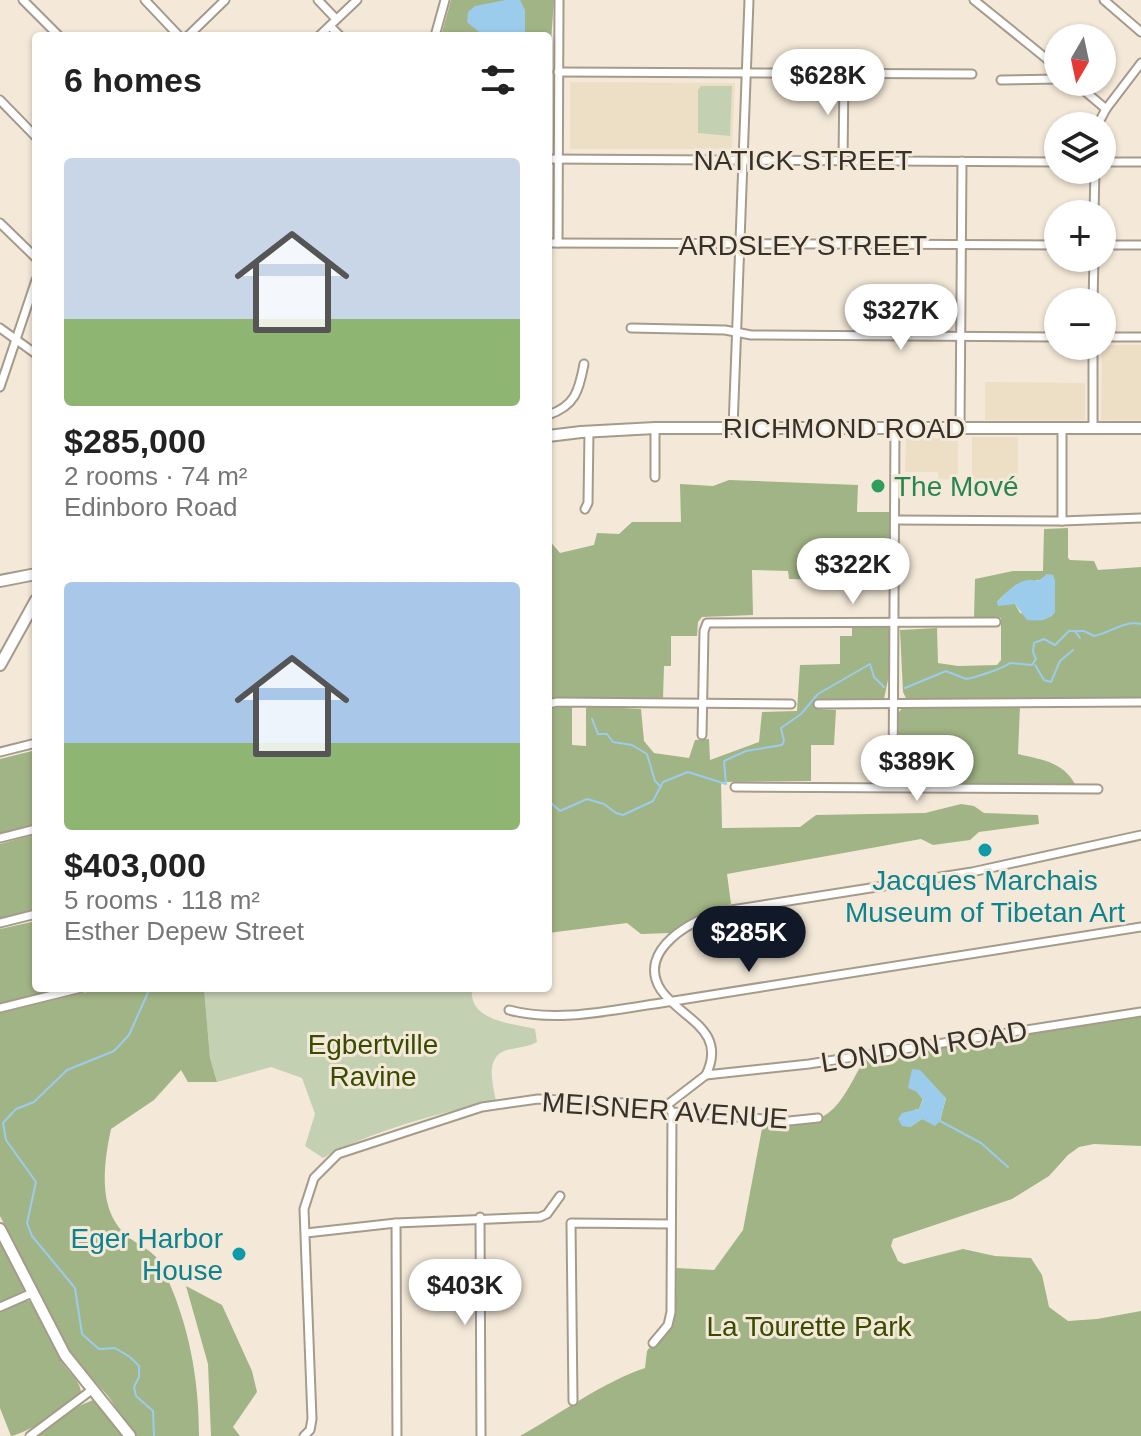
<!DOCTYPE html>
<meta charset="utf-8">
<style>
body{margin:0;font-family:Helvetica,sans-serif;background:#f6f6f6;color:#222;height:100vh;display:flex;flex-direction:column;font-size:30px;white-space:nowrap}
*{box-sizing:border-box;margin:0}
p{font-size:26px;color:#767676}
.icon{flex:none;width:44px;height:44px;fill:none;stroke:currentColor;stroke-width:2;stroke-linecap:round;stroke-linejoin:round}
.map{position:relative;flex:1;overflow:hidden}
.panel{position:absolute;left:32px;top:32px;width:520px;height:960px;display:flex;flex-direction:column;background:#fff;border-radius:8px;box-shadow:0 2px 6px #0004}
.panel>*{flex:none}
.needle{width:52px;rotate:189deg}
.fabs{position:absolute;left:1044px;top:24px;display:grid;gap:16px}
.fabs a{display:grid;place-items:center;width:72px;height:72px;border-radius:50%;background:#fff;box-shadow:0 2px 6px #0004;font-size:40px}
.price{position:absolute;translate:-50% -68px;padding:0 18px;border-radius:28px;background:#fff;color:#222;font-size:26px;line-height:52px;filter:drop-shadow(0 2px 4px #0008)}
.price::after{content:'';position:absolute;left:50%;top:48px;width:24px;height:18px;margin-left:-12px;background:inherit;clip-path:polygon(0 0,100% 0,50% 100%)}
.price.active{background:#111827;color:#fff}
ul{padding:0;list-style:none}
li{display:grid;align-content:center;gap:16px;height:424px;padding:0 32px}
li span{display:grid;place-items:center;height:248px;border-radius:8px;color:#555}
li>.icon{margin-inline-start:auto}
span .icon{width:144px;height:144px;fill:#fffc;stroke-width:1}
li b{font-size:34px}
h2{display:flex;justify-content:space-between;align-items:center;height:96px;padding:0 32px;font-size:34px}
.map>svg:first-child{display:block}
.built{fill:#eddec6}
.green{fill:#c4d0b2}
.forest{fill:#a1b485;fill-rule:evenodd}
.water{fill:#9cccec}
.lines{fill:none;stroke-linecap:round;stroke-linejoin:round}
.stream{stroke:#9cccec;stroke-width:2}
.street-casing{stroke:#a59b8b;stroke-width:11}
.secondary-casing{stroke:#a59b8b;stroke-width:14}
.street{stroke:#fff;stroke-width:7}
.secondary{stroke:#fff;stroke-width:10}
.leisure-dot{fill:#2e9e5b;stroke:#f4e9d8;stroke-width:3}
.culture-dot{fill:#0f9aa8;stroke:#f4e9d8;stroke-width:3}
.labels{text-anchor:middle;stroke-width:6;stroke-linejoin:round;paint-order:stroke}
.street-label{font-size:28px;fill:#36322b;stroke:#f4e9d8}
.leisure-label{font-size:28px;fill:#27864d;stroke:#f4e9d8;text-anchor:start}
.culture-label{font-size:28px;fill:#0d838f;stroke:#f4e9d8}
.park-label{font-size:28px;fill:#384c00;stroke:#f4e9d8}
</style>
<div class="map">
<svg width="1141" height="1436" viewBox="0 0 1141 1436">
<rect width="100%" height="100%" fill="#f4e9d8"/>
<g class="built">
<path d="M570 82 735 83 732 149H570Z"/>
<path d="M1102 345H1141V420H1101Z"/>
<path d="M985 382 1085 383V420H985Z"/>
<rect x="972" y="437" width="46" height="43"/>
<path d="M906 438H958V480L938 479V472H905Z"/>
</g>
<g class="green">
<path d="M701 86H732L730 136 698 133V90Z"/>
<path d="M204 988H472C468 1021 511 1023 535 1029L537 1042C527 1048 515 1047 504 1051 485 1059 493 1085 496 1101 445 1111 368 1132 323 1158L305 1146 315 1114 302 1078 271 1067 217 1082 210 1058Z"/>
</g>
<g class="forest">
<path d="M451 0H554L549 69 548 36H441Z"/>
<path d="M729 480 858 485 857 512H889V582L789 579 788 571 752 570 753 615 702 617 698 622 697 636H671V666H664L663 699 585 697 548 700V539L560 553 594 545 597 533 619 534 632 522H681L680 484 713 486Z"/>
<path d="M1068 528V558L1070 560 1094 561 1098 570 1141 567V699L906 698 903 692 900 630 937 628 938 663 958 666 997 665 1001 660V618L974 617 975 579 1013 571H1043L1044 529ZM1053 576 1055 612 1050 617 1020 613 1015 604 997 602C1020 578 1024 586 1053 576Z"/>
<path d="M882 625 888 627 890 632 889 675 884 699 816 700 817 709 836 710 834 745H811V781L721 782 722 828 800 827 816 815 925 813 961 804 974 806 984 813 1038 815 1039 824 979 832 970 840 933 845 921 839 727 874 731 904 701 914 671 933 641 934 627 923 548 933V794L552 792 548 780V708L572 706V745L586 746V706L641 709 644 741 654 753 689 758 695 740 709 739 710 760 759 742 762 712 797 711 800 665 840 664V636H852V626Z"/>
<path d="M904 706H1020L1018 754C1043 760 1064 762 1076 786L939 785 938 755 899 753 898 713Z"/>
<path d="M36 750V826L0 835V759Z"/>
<path d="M36 834V911L0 920V844Z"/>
<path d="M36 921V988H69L0 1004V929Z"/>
<path d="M103 988H204L210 1058 217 1082H188L181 1070 154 1100 111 1129C104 1162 97 1208 125 1234 137 1246 153 1248 161 1265 188 1319 199 1376 199 1436H135L108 1396 69 1353 0 1216V1013Z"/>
<path d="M1141 1017V1146L1094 1144 1079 1147 1068 1155 1049 1176 1012 1199 893 1239 891 1246 898 1261 904 1264 963 1249 995 1256 1031 1258 1042 1275 1049 1307 1068 1321 1097 1319 1141 1311V1436H520C560 1414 603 1382 645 1368L647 1351 673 1316 676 1268 714 1270 743 1230 763 1123C830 1126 833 1117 864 1060ZM917 1092 946 1098 940 1121 922 1119 910 1127 914 1110 919 1109 923 1099Z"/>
<path d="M0 1239 25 1290 0 1304Z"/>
<path d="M186 1286 222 1305 252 1371 257 1392 233 1427 240 1436H211L208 1364Z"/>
<path d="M27 1300C47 1310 52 1347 64 1365 70 1374 80 1381 81 1392 71 1406 28 1433 11 1436L0 1408V1312Z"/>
<path d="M93 1400 125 1436H37L79 1406Z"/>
</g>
<g class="water">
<path d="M506 0H520L525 10V33L522 36H484L467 22 468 12 475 6Z"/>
<path d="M1047 574 1053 575 1055 580V612C1046 622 1039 621 1027 620L1015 604 998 606 997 602C1009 590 1020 576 1038 581Z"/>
<path d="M912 1069 920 1070 946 1098 940 1121 935 1126 922 1119 910 1127 902 1126 898 1119 902 1113 919 1109 923 1100 917 1092 908 1088Z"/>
</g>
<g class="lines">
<g class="stream">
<path d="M1075 631 1080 638"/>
<path d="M1035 665 1044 680 1051 682 1060 661 1073 650"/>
<path d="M905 688 946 671 966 679C974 678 1004 668 1010 663L1032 665 1036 659 1033 652 1034 643 1044 639 1055 645 1069 631H1084L1094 636C1110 633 1124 620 1141 624"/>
<path d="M592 719 598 734H607L613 742 632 745 647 754 655 781 659 785"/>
<path d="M550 802 560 811 587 799 604 804 616 813 623 815 653 801 663 782 688 772 726 784 724 761 746 751 782 745 784 741 781 728 801 714 818 694 870 664 874 677 884 687"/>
<path d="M150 988 129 1035 114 1051 67 1070 34 1102 16 1109 3 1123 6 1140 36 1182 27 1223 32 1236 75 1288 82 1334 99 1349 115 1348 130 1357 139 1366V1377L134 1387 136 1396 153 1411 154 1436"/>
<path d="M940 1121 981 1143 1008 1167"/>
</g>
<defs>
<g id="street">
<path d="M23 0 59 36"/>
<path d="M145 0 179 36"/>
<path d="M318 0 336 19"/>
<path d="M974 0 1058 68"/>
<path d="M1104 0 1141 32"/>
<path d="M330 26 340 36"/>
<path d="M188 36 225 0"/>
<path d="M319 36 357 0"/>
<path d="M435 36 445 0"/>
<path d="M558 72 972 74"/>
<path d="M1001 80 1058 79"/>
<path d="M1074 82 1106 109"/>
<path d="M0 100 36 137"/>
<path d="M1097 126 1106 109 1141 63"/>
<path d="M548 159 1058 162"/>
<path d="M843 161 844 74"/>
<path d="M1102 162H1141"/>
<path d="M1094 214 1095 170"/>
<path d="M0 223 36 258"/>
<path d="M548 243 1058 245"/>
<path d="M558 243 559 0"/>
<path d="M1102 245H1141"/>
<path d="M1093 302 1094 258"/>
<path d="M0 328 36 354"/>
<path d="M631 328 725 330 751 335 1058 337"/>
<path d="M1102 337H1141"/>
<path d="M0 387 36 280"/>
<path d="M548 415C575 406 579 391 584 364"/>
<path d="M655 428V477"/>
<path d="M733 428 749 0"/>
<path d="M960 428 962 161"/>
<path d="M1093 428V346"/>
<path d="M585 509 588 503 589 431"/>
<path d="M896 520 1062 521 1141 518"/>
<path d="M1062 521V428"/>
<path d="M548 704 557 702 791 704"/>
<path d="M818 704 1141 702"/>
<path d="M702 735 704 631 707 623 996 622"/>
<path d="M0 752 36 743"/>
<path d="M735 787 1098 789"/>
<path d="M893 787 895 428"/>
<path d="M0 838 36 829"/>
<path d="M0 923 36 914"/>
<path d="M0 1008 81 988"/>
<path d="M509 1010C557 1023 612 1010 661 1003L1141 927"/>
<path d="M706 1075C728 1029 681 1019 661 990 635 950 694 918 725 911L972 872 1141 835"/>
<path d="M706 1075 809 1064 1141 1012"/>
<path d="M667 1105 706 1075"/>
<path d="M480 1217 481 1436"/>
<path d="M396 1223 397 1436"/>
<path d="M306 1233 396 1223 540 1217 547 1214 560 1196"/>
<path d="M0 1307 32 1293"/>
<path d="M653 1343 668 1325 671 1312 672 1112"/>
<path d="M573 1401 571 1223 671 1224"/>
<path d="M30 1436 93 1389"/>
<path d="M304 1436 310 1430 312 1419 304 1209 314 1178 338 1154 482 1107 538 1099 667 1105 672 1112 789 1121 818 1118"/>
</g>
<g id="secondary">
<path d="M548 436 581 432 655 428H1141"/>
<path d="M0 581 36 574"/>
<path d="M0 665 36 600"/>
<path d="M0 1229 65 1355 130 1436"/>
</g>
</defs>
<use href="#street" class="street-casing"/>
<use href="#secondary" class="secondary-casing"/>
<use href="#street" class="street"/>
<use href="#secondary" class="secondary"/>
</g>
<circle class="leisure-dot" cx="878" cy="486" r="8"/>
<g class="culture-dot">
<circle cx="985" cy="850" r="8"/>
<circle cx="239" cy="1254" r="8"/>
</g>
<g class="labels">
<g class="street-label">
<text x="803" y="170">NATICK STREET</text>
<text x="803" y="255">ARDSLEY STREET</text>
<text x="844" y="438">RICHMOND ROAD</text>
<text transform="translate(924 1046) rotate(-9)" y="10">LONDON ROAD</text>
<text transform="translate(665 1110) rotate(4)" y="10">MEISNER AVENUE</text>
</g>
<g class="leisure-label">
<text x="894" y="496">The Mové</text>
</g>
<g class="culture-label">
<text x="985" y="890">Jacques Marchais<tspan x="985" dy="32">Museum of Tibetan Art</tspan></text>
<text x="223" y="1248" text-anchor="end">Eger Harbor<tspan x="223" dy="32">House</tspan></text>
</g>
<g class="park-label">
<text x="373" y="1054">Egbertville<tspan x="373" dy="32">Ravine</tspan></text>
<text x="809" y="1336">La Tourette Park</text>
</g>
</g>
</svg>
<div class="fabs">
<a><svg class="needle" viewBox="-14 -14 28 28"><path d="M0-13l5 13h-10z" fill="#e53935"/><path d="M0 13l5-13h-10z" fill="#767676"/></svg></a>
<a><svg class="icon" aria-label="layers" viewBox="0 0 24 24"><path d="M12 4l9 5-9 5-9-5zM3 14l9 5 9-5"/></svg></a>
<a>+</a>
<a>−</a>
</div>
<b class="price" style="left:828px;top:117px">$628K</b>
<b class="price" style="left:901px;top:352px">$327K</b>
<b class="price" style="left:853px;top:606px">$322K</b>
<b class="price" style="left:917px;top:803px">$389K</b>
<b class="price active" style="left:749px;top:974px">$285K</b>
<b class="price" style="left:465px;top:1327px">$403K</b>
<section class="panel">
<h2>6 homes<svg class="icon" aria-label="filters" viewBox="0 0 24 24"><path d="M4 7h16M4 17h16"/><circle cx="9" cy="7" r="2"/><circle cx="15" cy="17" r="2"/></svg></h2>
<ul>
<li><span style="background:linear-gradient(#c9d6e8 65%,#8fb573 0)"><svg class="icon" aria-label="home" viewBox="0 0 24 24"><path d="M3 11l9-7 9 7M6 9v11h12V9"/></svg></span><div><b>$285,000</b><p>2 rooms · 74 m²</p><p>Edinboro Road</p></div></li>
<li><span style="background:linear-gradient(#a9c7e8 65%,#8fb573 0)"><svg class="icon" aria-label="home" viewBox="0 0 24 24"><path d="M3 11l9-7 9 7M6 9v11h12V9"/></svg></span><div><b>$403,000</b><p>5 rooms · 118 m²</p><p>Esther Depew Street</p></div></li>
</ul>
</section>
</div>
